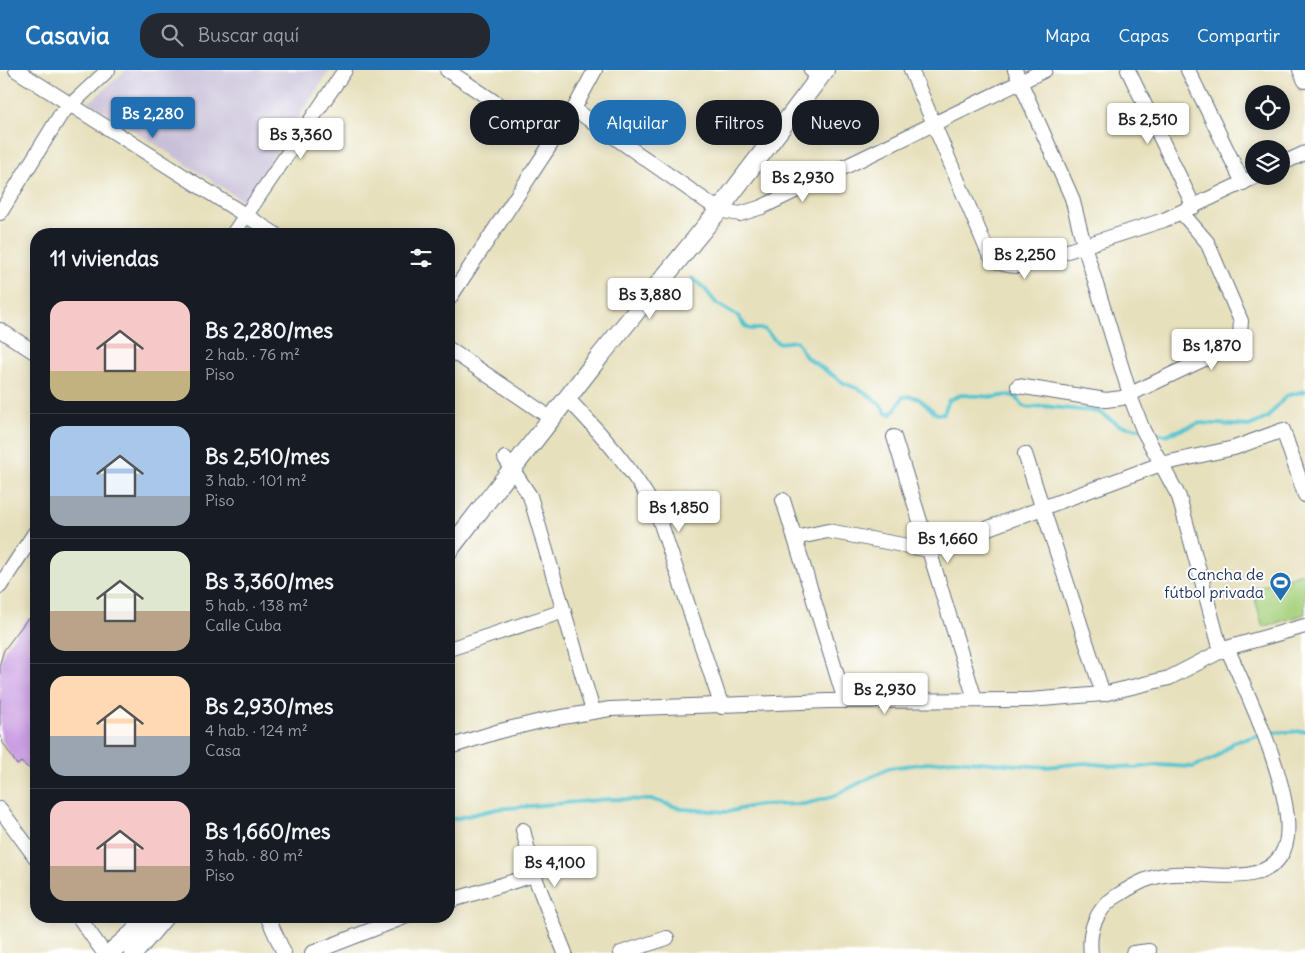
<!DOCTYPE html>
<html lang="es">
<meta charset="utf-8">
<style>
body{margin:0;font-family:Delius,sans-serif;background:#242831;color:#f1f3f6;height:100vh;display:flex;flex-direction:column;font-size:19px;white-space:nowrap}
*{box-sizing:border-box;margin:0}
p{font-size:16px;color:#9ea1a6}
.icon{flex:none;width:28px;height:28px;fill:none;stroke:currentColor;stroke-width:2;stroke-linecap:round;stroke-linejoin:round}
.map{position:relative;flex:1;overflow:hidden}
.panel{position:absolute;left:30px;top:158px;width:425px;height:695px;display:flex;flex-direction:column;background:#171b24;border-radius:20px;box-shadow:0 2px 12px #0003}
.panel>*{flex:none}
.top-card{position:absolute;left:470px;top:30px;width:475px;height:45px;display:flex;gap:10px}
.buttons{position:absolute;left:1245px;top:15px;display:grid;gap:10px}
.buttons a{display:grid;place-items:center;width:45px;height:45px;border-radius:50%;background:#171b24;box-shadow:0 2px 12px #0003;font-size:25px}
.price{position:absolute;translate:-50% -42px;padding:0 11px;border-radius:5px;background:#fff;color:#222;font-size:16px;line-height:32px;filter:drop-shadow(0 1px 2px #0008)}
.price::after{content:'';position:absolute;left:50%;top:30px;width:15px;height:11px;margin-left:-8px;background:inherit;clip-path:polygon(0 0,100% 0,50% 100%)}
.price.selected{background:#1f6fb2;color:#fff}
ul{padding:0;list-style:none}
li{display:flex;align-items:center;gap:15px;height:125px;padding:0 20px}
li+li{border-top:1px solid #363941}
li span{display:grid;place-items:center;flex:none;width:140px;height:100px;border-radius:15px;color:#555}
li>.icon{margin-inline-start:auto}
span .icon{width:60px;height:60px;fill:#fffc;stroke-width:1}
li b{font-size:21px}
h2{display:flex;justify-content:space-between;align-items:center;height:60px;padding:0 20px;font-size:21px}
.chip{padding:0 18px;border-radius:20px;background:#171b24;box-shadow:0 2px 12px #0003;font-size:18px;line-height:45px}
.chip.selected{background:#1f6fb2;color:#fff}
header{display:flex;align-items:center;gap:30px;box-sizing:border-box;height:70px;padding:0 25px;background:#1f6fb2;color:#fff}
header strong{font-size:24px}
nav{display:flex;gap:28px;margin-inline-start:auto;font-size:18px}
.search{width:350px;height:45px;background:#242831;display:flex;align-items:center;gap:12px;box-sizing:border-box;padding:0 18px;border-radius:20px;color:#9ea1a6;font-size:19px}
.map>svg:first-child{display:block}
.industrial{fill:#c8c0d8}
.green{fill:#a7d27f;stroke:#61806e}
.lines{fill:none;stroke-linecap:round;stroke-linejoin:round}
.stream{stroke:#57c4cf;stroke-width:4}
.building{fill:#ca9fe2}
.minor-casing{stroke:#626d7f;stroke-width:16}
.tertiary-casing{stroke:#626d7f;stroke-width:20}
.minor{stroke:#fff;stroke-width:14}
.tertiary{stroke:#fff;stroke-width:18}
.labels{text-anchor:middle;stroke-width:4;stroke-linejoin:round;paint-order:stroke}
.poi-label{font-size:16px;fill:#1b2f5e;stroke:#fff;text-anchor:end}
</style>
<header>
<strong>Casavia</strong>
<div class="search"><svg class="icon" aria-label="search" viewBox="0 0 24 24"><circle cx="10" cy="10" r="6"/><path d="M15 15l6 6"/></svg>Buscar aquí</div>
<nav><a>Mapa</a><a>Capas</a><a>Compartir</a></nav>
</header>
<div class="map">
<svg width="1305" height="883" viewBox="0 0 1305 883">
<rect width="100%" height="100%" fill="#fff"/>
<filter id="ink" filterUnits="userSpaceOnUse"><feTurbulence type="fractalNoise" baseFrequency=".02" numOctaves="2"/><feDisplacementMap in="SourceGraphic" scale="10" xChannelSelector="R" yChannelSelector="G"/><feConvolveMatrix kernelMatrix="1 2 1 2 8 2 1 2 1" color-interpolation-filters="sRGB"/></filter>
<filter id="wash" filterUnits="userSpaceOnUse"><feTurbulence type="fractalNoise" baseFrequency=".0096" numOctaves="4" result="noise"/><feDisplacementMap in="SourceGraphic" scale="20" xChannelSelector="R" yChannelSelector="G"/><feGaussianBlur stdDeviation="1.12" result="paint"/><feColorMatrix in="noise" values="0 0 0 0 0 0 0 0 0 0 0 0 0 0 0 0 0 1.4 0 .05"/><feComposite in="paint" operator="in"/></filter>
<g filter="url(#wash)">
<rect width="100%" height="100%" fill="#e6e0bc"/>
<path class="industrial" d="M126 0H330L243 131 90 32Z"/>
<path class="green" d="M1305 502V544L1263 557 1252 519Z"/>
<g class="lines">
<g class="stream">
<path d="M692 208 704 218 716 233 738 246 745 256 750 259H764L778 273 796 271 806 287 844 313 863 321 879 333 886 343 892 344 903 327C921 324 925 336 937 344L944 343 949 330 961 325 994 327 1009 325 1016 327 1023 336 1029 338 1043 336 1099 342 1119 355 1139 359"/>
<path d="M1148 361 1165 365 1200 353 1249 356 1267 348 1286 326 1305 321"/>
<path d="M1268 663 1305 661"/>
<path d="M449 750 497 739 610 729 654 730 682 739 727 742 758 735 804 734 834 726 889 698 953 690 1046 697 1084 693 1135 698 1156 695 1193 697 1215 688 1234 672 1261 665"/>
</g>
</g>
<g id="blocks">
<path class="building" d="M28 548 36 558V605L32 628 36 650V704L21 692 17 695 3 673 0 662V593L4 580Z"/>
</g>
</g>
<g filter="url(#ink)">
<use href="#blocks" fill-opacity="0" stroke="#626d7f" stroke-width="1"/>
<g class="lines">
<defs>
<g id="minor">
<path d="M16 0 275 164"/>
<path d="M447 0 551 70"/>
<path d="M811 0 812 1"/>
<path d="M911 0 988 182C996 194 1007 196 1021 196L1164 150 1257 106"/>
<path d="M1015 0 1072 128 1084 175 1132 331 1143 360 1179 427 1221 581"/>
<path d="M1128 0 1194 137"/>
<path d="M1188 0 1243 113"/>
<path d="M1300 0 1305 11"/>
<path d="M574 39 719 140 740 144 762 137 1045 0"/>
<path d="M1281 94 1305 83"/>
<path d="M0 143 61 44 108 0"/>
<path d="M233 164 345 0"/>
<path d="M449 229 574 39 595 0"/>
<path d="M0 260 36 283"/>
<path d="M449 279 542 342"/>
<path d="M1018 316 1106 330 1122 328 1234 275 1240 264 1241 251 1207 172 1182 143"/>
<path d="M567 328C598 360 641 408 659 448L722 637"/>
<path d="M894 367 975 629"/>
<path d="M1025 384 1103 624"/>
<path d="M505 388 530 426 593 641"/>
<path d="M783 430 845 631"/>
<path d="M795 468 828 461 929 480 1161 394 1234 378 1283 360 1305 425"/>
<path d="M0 516 36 461"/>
<path d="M449 579 564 541"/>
<path d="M449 677 500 661 545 650 610 639 828 631 1030 630 1103 624 1169 608 1227 578 1305 556"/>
<path d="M0 739 36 788"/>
<path d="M523 760 534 805 565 883"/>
<path d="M449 831 534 805"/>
<path d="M78 846 104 883"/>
<path d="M267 846 284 883"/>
<path d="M312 883 407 846"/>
<path d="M621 883 667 868"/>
<path d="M1091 883C1088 861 1096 840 1115 827 1136 814 1148 806 1173 804 1206 801 1268 820 1284 779 1302 736 1246 620 1227 578"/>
<path d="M1133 883 1149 881"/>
</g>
<g id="tertiary">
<path d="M449 480 600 286 719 140 825 0"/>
<path d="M110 883 133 863 148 846"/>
<path d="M134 883 165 846"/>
</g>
</defs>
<use href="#minor" class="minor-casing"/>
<use href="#tertiary" class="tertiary-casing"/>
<use href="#minor" class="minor"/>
<use href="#tertiary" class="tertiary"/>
</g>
</g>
<defs>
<symbol id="stadium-pin" viewBox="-11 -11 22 30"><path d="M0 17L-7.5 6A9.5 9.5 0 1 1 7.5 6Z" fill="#1f6fb2" stroke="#fff"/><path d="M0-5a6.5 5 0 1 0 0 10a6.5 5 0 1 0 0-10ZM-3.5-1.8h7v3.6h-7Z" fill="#fff"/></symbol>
</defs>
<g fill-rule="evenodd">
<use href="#stadium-pin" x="1268" y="500" width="25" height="34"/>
</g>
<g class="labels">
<g class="poi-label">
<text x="1264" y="510">Cancha de<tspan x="1264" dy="18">fútbol privada</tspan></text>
</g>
</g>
</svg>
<div class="buttons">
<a><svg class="icon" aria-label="locate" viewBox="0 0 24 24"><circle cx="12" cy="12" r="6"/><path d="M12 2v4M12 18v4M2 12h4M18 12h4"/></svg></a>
<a><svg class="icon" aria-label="layers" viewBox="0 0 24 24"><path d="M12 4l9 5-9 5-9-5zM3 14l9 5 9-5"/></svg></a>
</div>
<b class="price selected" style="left:153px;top:69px">Bs 2,280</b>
<b class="price" style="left:1148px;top:75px">Bs 2,510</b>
<b class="price" style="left:301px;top:90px">Bs 3,360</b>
<b class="price" style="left:803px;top:133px">Bs 2,930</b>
<b class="price" style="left:1025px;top:210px">Bs 2,250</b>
<b class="price" style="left:650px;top:250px">Bs 3,880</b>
<b class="price" style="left:1212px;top:301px">Bs 1,870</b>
<b class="price" style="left:679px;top:463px">Bs 1,850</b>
<b class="price" style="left:948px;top:494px">Bs 1,660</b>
<b class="price" style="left:885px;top:645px">Bs 2,930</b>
<b class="price" style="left:555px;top:818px">Bs 4,100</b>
<div class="top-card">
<a class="chip">Comprar</a>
<a class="chip selected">Alquilar</a>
<a class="chip">Filtros</a>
<a class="chip">Nuevo</a>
</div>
<section class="panel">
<h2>11 viviendas<svg class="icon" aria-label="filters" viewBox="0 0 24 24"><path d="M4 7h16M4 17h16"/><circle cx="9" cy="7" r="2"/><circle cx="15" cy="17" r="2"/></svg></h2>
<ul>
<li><span style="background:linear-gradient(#f6c9c9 70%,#c2b280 0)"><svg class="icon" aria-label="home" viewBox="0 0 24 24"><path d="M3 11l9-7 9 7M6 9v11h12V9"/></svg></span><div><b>Bs 2,280/mes</b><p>2 hab. · 76 m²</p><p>Piso</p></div></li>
<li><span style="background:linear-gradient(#a9c7e8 70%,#9aa5b1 0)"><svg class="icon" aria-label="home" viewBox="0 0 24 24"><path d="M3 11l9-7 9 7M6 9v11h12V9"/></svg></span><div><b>Bs 2,510/mes</b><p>3 hab. · 101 m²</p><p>Piso</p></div></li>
<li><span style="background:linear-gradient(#dfe7d0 60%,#b9a48a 0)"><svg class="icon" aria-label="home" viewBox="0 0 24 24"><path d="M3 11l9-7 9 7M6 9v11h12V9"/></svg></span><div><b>Bs 3,360/mes</b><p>5 hab. · 138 m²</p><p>Calle Cuba</p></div></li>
<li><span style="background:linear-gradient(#ffd9b3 60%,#9aa5b1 0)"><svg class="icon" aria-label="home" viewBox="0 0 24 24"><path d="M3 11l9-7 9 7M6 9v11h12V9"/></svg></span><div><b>Bs 2,930/mes</b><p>4 hab. · 124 m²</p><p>Casa</p></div></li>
<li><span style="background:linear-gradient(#f6c9c9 65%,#b9a48a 0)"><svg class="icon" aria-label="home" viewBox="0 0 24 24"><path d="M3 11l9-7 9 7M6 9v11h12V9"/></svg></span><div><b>Bs 1,660/mes</b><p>3 hab. · 80 m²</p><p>Piso</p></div></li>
</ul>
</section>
</div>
